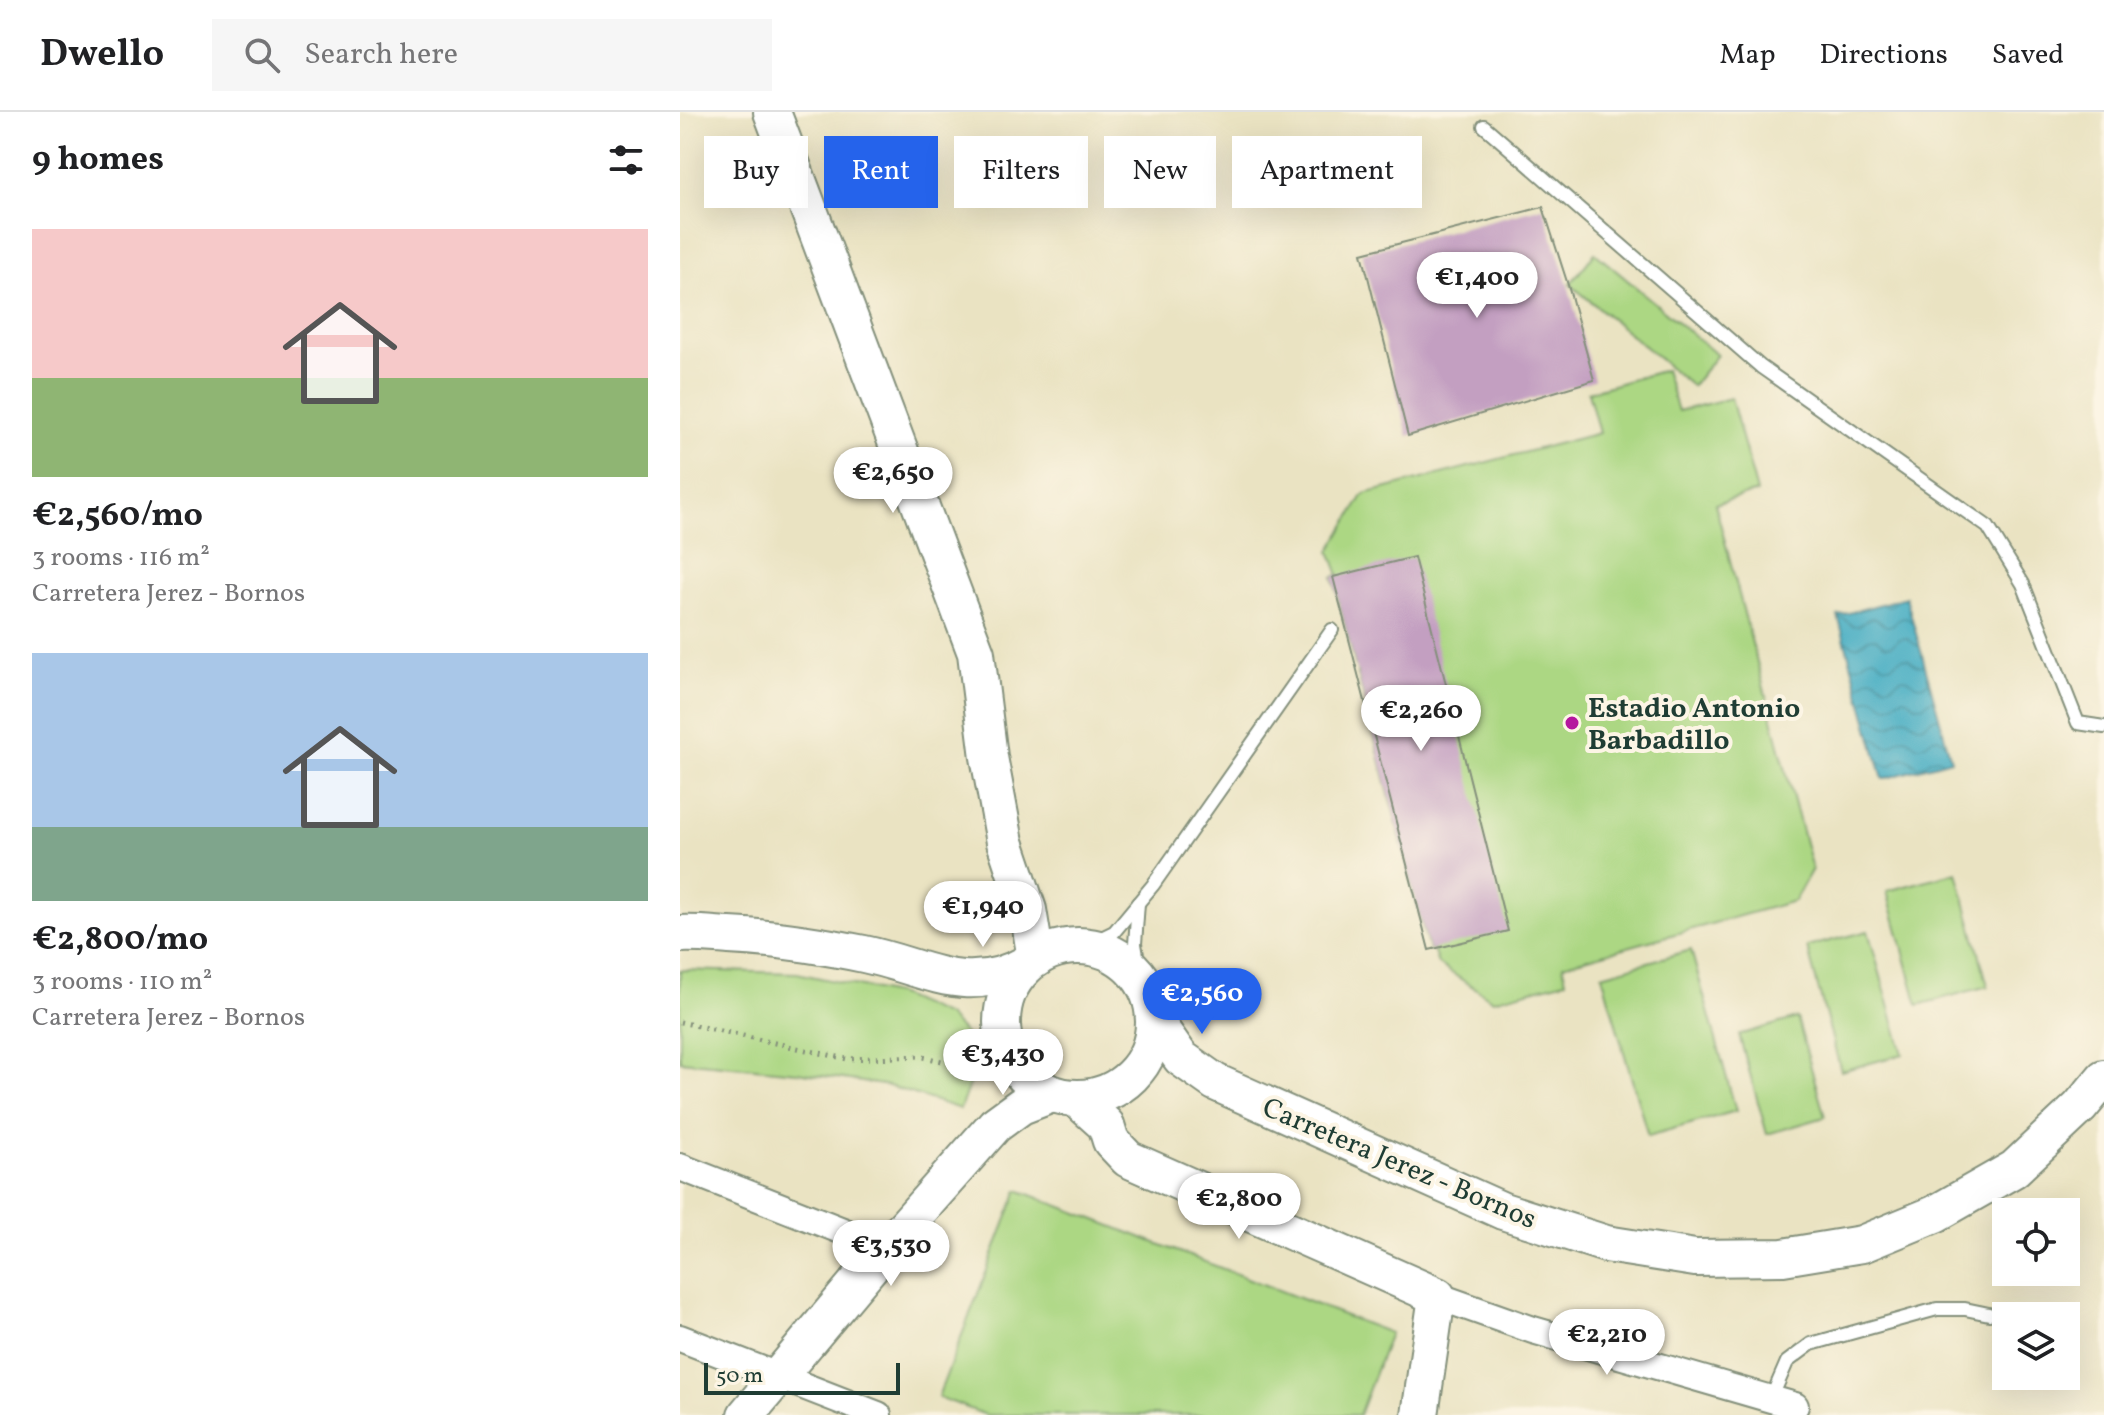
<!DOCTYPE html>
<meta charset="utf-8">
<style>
body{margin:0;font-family:Vollkorn,serif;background:#f6f6f6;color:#202124;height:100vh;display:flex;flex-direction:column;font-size:30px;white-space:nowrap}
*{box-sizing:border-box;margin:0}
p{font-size:26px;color:#757577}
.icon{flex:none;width:44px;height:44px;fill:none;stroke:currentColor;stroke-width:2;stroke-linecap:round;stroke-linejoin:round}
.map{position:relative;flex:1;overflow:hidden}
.details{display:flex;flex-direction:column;background:#fff;width:680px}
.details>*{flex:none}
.top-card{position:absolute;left:24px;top:24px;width:760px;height:72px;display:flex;gap:16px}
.fabs{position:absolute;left:1312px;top:1086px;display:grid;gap:16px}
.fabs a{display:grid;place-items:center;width:88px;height:88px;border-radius:0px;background:#fff;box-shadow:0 8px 32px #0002;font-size:40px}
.scale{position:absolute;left:24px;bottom:20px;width:196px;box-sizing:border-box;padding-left:8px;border:4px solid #1f3d34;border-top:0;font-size:22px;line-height:28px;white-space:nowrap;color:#1f3d34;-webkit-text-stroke:6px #fcf5e5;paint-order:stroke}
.price{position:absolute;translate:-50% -68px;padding:0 18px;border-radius:28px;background:#fff;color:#222;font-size:26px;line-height:52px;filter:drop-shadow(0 2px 4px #0008)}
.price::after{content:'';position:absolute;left:50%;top:48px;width:24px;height:18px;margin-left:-12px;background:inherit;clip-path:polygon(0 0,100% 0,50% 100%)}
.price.current{background:#2563eb;color:#fff}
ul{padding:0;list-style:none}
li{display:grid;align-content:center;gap:16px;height:424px;padding:0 32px}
li span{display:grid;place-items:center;height:248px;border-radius:0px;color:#555}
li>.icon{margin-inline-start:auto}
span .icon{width:144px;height:144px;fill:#fffc;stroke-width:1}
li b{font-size:34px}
h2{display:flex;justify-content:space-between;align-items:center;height:96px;padding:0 32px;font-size:34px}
.tag{padding:0 28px;border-radius:0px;background:#fff;box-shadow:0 8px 32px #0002;font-size:28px;line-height:72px}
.tag.current{background:#2563eb;color:#fff}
header{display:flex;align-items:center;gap:48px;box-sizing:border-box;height:112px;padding:0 40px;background:#fff;border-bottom:2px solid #e0e0e0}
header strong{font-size:38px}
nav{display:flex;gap:44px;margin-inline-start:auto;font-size:28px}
.search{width:560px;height:72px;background:#f6f6f6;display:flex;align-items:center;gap:20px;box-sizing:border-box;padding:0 28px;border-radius:0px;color:#757577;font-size:30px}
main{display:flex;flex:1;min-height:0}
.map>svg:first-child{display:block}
.park{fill:#acd783;stroke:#668a5c;stroke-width:2}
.water{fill:url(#water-waves);stroke:#31747b;stroke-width:2}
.building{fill:#c39fc1}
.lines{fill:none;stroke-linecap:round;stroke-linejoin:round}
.lane-casing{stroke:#84907b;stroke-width:16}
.street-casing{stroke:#84907b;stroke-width:30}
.secondary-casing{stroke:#84907b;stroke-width:40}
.path{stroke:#84907b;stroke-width:5;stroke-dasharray:2 6;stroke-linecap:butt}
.lane{stroke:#fff;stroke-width:12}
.street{stroke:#fff;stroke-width:26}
.secondary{stroke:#fff;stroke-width:36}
.poi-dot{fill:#b5179e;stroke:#fcf5e5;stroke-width:3}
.labels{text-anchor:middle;stroke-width:8;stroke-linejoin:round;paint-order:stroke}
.poi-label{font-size:28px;font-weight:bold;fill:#1f3d34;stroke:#fcf5e5;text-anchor:start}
.street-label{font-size:28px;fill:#1f3d34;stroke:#fcf5e5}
</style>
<header>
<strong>Dwello</strong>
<div class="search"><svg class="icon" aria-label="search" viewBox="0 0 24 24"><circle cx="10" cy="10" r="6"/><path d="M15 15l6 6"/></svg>Search here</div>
<nav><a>Map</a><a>Directions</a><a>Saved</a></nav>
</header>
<main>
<section class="details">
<h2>9 homes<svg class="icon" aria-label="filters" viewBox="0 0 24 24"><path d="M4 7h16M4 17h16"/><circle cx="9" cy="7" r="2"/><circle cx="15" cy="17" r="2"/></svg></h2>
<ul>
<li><span style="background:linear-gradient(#f6c9c9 60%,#8fb573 0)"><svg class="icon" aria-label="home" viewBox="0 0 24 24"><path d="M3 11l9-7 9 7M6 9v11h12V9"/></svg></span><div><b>€2,560/mo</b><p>3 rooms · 116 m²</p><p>Carretera Jerez - Bornos</p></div></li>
<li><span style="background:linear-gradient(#a9c7e8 70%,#7fa58c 0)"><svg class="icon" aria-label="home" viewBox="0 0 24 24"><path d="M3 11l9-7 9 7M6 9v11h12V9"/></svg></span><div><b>€2,800/mo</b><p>3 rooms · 110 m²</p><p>Carretera Jerez - Bornos</p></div></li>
</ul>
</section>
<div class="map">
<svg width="1424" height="1303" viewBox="0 0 1424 1303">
<defs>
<pattern id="water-waves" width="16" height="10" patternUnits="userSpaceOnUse" patternTransform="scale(2)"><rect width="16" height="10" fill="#43acc2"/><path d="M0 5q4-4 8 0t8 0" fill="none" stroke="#378d9e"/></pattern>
</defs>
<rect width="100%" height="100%" fill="#fcf5e5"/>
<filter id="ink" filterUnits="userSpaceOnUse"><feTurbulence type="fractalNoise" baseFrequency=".0125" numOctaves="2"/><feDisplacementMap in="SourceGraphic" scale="16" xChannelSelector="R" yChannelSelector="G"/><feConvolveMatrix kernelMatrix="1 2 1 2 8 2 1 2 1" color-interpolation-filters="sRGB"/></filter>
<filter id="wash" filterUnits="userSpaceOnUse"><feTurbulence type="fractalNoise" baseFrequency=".006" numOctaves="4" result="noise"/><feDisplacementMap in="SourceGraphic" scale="32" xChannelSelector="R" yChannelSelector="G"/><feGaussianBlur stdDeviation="1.8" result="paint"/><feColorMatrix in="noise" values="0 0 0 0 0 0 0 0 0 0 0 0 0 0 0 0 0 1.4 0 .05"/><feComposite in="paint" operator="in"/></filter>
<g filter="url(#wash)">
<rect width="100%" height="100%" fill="#eae3c2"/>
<g class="park">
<path d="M915 141 1037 243 1012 274 890 172Z"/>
<path d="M985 258 998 299 1051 286 1077 380 1035 392 1132 757 1114 789 883 853 886 869 813 888 758 852 753 837 749 838 653 465 659 463 650 439 684 382 919 321 908 280Z"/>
<path d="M1277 760 1308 874 1238 893 1207 779Z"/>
<path d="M1188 819 1223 942 1161 959 1127 835Z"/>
<path d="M1011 838 1056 999 968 1024 922 863Z"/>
<path d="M0 858 117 861 219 883 267 904 287 924 297 951 280 997 209 974 117 960 0 949Z"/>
<path d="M1117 906 1145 1005 1087 1022 1059 923Z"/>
<path d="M338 1078 710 1221 679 1303H306L258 1285Z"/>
</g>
<path class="water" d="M1226 485 1271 648 1203 667 1158 504Z"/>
<g id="blocks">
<g class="building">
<path d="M863 95 888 173 914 268 728 324 682 141Z"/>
<path d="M734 445 828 819 749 838 653 465Z"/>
</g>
</g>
</g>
<g filter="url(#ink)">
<use href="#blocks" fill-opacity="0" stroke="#84907b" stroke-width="2"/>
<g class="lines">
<defs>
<g id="lane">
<path d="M804 14 1081 255 1308 415 1343 472 1398 611 1424 615"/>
<path d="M458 791 455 832 461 866"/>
<path d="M405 834 434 820 473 773 652 518"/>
<path d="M1091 1287 1107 1250 1131 1232 1257 1197H1285L1309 1202"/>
</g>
<g id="street">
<path d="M0 1055 206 1136"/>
<path d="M757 1184 853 1218 1115 1294"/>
<path d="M0 1226 198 1303"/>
</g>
<g id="secondary">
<path d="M92 0 296 541 309 645 325 730 348 798 356 847"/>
<path d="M0 822C16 821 33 823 49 824 95 826 139 833 184 842 247 855 286 887 350 850"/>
<circle cx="398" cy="910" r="76"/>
<path d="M475 909 501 946 535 970 823 1099 926 1132 1015 1146 1103 1145 1182 1132 1255 1102 1334 1057 1400 995 1424 966"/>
<path d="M397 987 426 1013 431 1029 448 1047 757 1184 740 1303"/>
<path d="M66 1303 206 1136 315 1013 341 994 372 982"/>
</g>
</defs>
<use href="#lane" class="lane-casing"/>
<use href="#street" class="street-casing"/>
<use href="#secondary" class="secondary-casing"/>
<path class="path" d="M0 910 167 947 239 944 327 963"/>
<use href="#lane" class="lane"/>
<use href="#street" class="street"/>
<use href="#secondary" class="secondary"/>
</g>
</g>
<circle class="poi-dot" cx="892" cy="611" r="8"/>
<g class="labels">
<g class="poi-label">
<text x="908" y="605">Estadio Antonio<tspan x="908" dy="32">Barbadillo</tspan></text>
</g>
<g class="street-label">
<text transform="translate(720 1050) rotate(23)" y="10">Carretera Jerez - Bornos</text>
</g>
</g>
</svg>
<div class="fabs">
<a><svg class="icon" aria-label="locate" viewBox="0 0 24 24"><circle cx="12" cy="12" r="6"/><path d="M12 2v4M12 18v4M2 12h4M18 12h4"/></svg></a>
<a><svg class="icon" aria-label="layers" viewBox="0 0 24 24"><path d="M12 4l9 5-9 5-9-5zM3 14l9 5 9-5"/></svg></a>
</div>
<div class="scale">50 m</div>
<b class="price" style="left:797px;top:208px">€1,400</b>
<b class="price" style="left:213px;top:403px">€2,650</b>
<b class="price" style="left:741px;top:641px">€2,260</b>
<b class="price" style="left:303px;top:837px">€1,940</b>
<b class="price current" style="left:522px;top:924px">€2,560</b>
<b class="price" style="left:323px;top:985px">€3,430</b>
<b class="price" style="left:559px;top:1129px">€2,800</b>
<b class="price" style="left:211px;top:1176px">€3,530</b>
<b class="price" style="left:927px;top:1265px">€2,210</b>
<div class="top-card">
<a class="tag">Buy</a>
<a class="tag current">Rent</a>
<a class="tag">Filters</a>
<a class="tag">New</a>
<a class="tag">Apartment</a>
</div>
</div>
</main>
